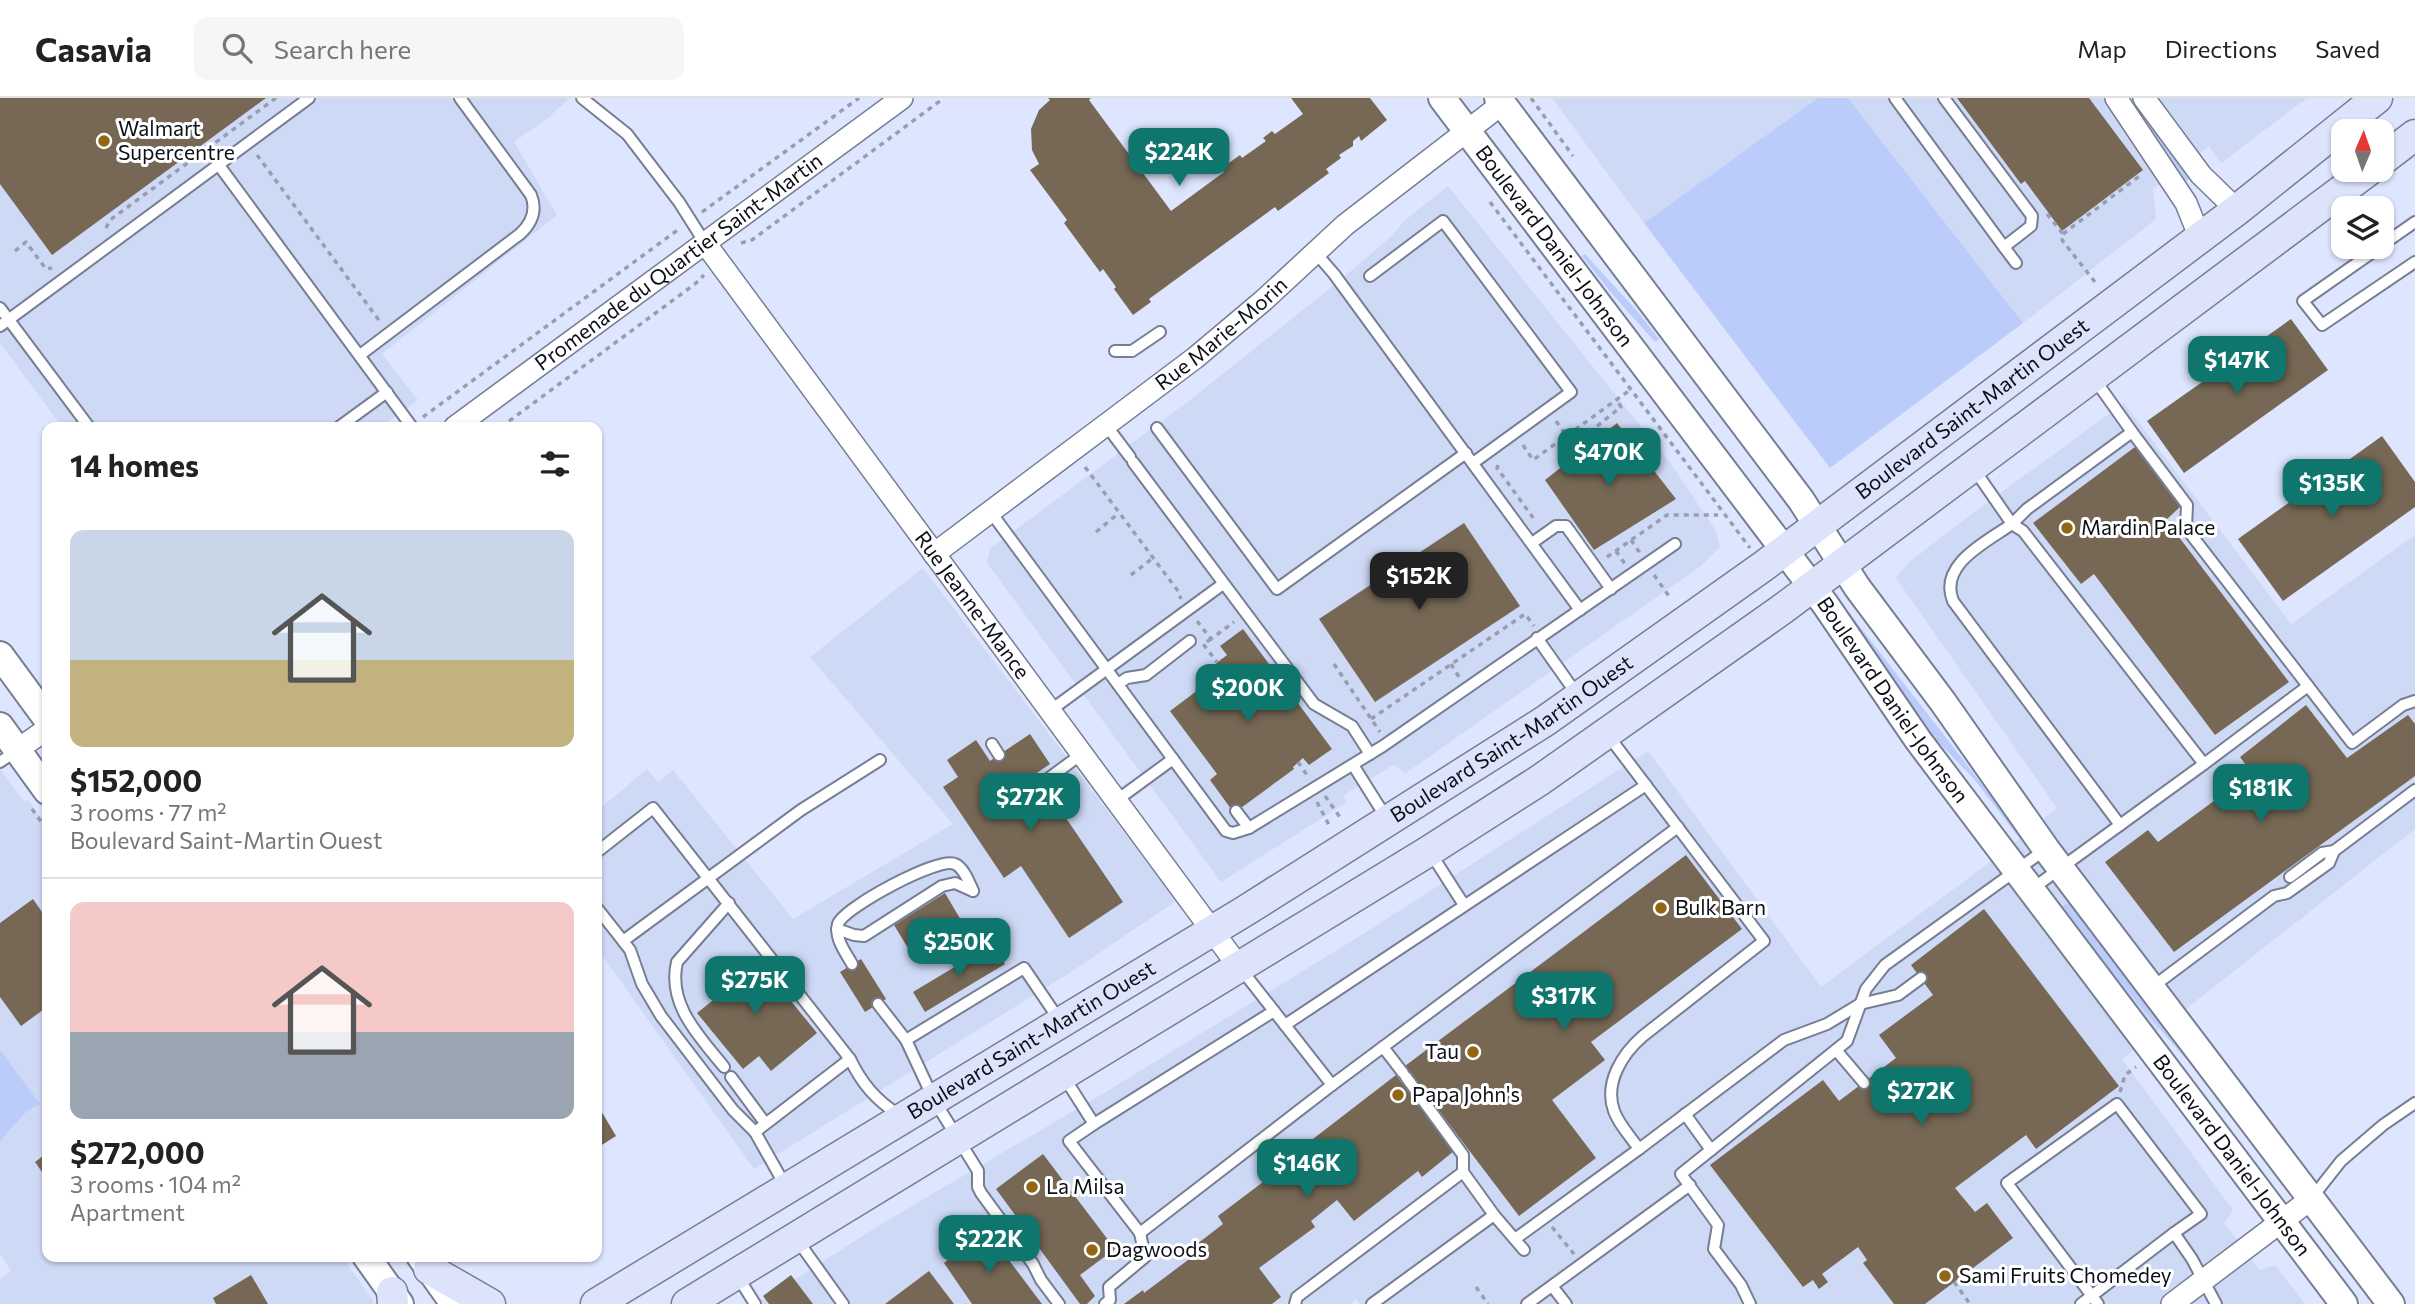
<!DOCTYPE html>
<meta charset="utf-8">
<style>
body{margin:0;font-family:Commissioner,sans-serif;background:#f6f6f6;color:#222;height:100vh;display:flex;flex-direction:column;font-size:26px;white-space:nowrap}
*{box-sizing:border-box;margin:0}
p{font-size:23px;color:#767676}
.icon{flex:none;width:38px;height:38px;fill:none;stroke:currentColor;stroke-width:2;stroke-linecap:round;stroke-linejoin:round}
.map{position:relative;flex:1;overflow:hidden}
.side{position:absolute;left:42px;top:324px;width:560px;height:840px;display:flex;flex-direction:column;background:#fff;border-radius:14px;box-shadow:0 2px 5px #0004}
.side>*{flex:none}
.needle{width:46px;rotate:2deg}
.tools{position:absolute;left:2331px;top:21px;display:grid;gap:14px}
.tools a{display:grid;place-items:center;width:63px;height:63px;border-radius:14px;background:#fff;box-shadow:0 2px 5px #0004;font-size:35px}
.price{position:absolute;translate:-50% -60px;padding:0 16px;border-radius:14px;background:#0f766e;color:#fff;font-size:23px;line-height:46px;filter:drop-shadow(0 2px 4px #0008)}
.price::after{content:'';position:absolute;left:50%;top:42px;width:21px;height:16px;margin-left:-10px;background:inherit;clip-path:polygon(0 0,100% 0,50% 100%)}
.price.active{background:#222;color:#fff}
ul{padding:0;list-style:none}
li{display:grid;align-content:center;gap:14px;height:371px;padding:0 28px}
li+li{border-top:2px solid #e0e0e0}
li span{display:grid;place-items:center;height:217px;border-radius:14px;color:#555}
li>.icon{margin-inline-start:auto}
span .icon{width:126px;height:126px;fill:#fffc;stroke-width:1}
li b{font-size:30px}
h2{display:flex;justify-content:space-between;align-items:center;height:84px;padding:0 28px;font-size:30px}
header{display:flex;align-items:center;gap:42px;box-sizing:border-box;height:98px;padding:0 35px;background:#fff;border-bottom:2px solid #e0e0e0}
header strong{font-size:33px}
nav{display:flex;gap:38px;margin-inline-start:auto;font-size:24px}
.search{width:490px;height:63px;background:#f6f6f6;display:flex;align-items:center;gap:18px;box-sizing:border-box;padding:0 24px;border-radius:14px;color:#767676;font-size:26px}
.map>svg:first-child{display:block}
.built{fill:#ced9f6}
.green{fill:#bcccfa}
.building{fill:#766855}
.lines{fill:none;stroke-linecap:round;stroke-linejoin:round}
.service-casing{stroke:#767e93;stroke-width:14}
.minor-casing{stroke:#767e93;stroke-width:24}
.tertiary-casing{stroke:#767e93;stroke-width:30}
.secondary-casing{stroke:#767e93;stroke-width:33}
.path{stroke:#979eb0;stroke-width:3.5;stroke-dasharray:5 5;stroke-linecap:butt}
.service{stroke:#fff;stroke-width:10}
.minor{stroke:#fff;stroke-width:21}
.tertiary{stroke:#fff;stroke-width:26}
.secondary{stroke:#dce3fa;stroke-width:30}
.poi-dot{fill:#936613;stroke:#fff;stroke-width:2.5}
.labels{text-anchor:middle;stroke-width:6;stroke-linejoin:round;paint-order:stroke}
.poi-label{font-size:21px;fill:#0c0f17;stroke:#fff;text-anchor:start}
.street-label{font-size:21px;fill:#0c0f17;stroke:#fff}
</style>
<header>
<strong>Casavia</strong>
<div class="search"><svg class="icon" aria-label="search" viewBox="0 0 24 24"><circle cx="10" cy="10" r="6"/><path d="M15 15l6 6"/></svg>Search here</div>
<nav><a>Map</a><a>Directions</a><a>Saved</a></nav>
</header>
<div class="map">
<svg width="2415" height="1206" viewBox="0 0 2415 1206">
<rect width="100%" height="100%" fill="#dde6fe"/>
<g class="built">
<path d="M0 0H570L549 19 514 44 557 117 382 256 418 302 381 329H62L0 245Z"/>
<path d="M1552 0H1818L1644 125Z"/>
<path d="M1848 0H2307L2221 65 2209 48 2153 91 2156 121 2023 225Z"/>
<path d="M1448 88 1671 366 1716 433 1720 449 1701 468 1406 675 1393 667 1344 697 1346 705 1221 784 987 465 990 451 1190 302 1333 188 1393 137 1403 124Z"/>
<path d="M2124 305 2291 526 2415 437V731L2122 961 2233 1112 2224 1125 2260 1172 2275 1167 2305 1206H1360L1356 1201 1350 1206H756L883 1125 1109 992 1360 838 1648 653 1821 889 2005 753 2057 710 1896 480 1908 465 1973 415Z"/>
<path d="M923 470 1176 803 1068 876 754 1071 597 850V713L647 671 658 684 673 672 793 821 953 726 810 559Z"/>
<path d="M0 671 24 704 28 702 47 728V1158L342 1159 374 1204 371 1206H0V1181L11 1173 0 1156V1043L27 1013 0 952Z"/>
</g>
<g class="green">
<path d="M1818 0H1848L2023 225 1830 370 1644 125Z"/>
<path d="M2129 2 2133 4 2192 79 2184 85Z"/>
<path d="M1585 156 1638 214 1659 241 1655 244 1613 197 1582 158Z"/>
<path d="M1847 512 2026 743 2023 745 1974 681 1921 626 1845 513Z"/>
<path d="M2071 802 2189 958 2185 960 2089 849 2060 810Z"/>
<path d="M0 952 40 1006 27 1013 0 1043Z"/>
</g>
<g class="building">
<path d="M0 0H266L52 157 0 86Z"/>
<path d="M1048 0H1091L1089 2 1171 113 1224 74 1222 70 1240 57 1242 60 1266 43 1263 40 1272 33 1275 36 1303 16 1291 0H1370L1387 22 1361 43 1359 38 1353 43V48L1339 57 1341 60 1326 71 1329 75 1278 113 1275 109 1149 201 1151 204 1133 217 1114 191 1116 189 1103 171 1100 174 1064 125 1067 122 1030 72 1039 66 1032 52 1031 31 1039 12 1050 2Z"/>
<path d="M1957 0H2089L2143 72 2062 133 2025 83 2021 86Z"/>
<path d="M2291 221 2328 272 2184 375 2147 323Z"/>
<path d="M1617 325 1676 401 1594 452 1545 382Z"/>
<path d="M2382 338 2415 384V409L2283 503 2238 441Z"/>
<path d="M2135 349 2180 409 2166 422 2289 584 2215 637 2094 476 2081 486 2033 425Z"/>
<path d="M1464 425 1520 508 1375 604 1319 521Z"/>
<path d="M1243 531 1332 651 1309 667 1303 660 1293 669 1294 671 1234 715 1210 682 1217 676 1170 613 1202 589 1196 581 1227 557 1220 548Z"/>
<path d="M2306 607 2347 660 2408 617 2415 626V678L2174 854 2105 764 2148 732 2158 744 2252 675 2240 659Z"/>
<path d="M1030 636 1050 666 1013 691 1026 711 1049 695 1123 804 1069 840 1021 768 1004 780 943 689 958 679 947 662 976 642 990 663Z"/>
<path d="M1686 757 1742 831 1591 944 1605 962 1552 1002 1596 1060 1519 1118 1405 968Z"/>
<path d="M945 795 962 824 911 855 894 827Z"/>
<path d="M33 801 47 821V909L21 928 0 899V825Z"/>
<path d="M1984 811 2119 988 2036 1051 2026 1037 1955 1090 1975 1114 1987 1105 2013 1140 1925 1206H1894L1863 1165 1867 1162 1858 1149 1822 1176 1828 1184 1819 1191 1813 1182 1803 1189 1710 1067 1823 982 1839 1003 1896 960 1879 937 1933 897 1911 867Z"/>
<path d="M993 846 1005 866 925 914 913 894Z"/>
<path d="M734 858 747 873 759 864 817 935 771 973 759 958 743 971 697 915 722 895 713 884 720 879 715 873Z"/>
<path d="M861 861 886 901 865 914 840 874Z"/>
<path d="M1396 977 1454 1053 1422 1079 1418 1073 1354 1123 1337 1102 1311 1123 1315 1129 1259 1170 1281 1199 1272 1206H1124L1143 1192 1144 1195 1192 1159 1188 1153 1223 1126 1218 1118 1275 1075 1274 1071Z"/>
<path d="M597 1006 616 1038 597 1050Z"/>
<path d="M47 1055V1081L35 1064Z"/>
<path d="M1043 1056 1115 1151 1080 1177 1095 1198 1087 1206H1080L996 1091Z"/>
<path d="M987 1133 1042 1206H972L944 1165Z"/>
<path d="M929 1173 954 1206H885Z"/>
<path d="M251 1177 268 1206H216L213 1200Z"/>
<path d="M791 1177 813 1206H769L763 1198Z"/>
</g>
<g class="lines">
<defs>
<g id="service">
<path d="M582 0 627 36 679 104 705 145"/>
<path d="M1895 0 2004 149 2031 128 2032 118 1944 0"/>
<path d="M218 66 412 329"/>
<path d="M2382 147 2415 124"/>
<path d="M2004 149 2016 165"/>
<path d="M2380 149 2303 203 2322 227 2415 164"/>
<path d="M1315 154 1334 176 1580 512"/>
<path d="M1370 178 1443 123 1571 294 1473 365"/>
<path d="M0 210 89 329"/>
<path d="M0 228 309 0"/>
<path d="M1115 253H1132L1160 234"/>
<path d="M360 257 520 136C532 125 537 112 531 97L460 0"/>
<path d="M2093 279 2132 334"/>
<path d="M1106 327 1130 359"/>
<path d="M339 329 387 294"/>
<path d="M1157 330 1277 491 1466 355"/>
<path d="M1133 364 1314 606 1352 628 1370 656"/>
<path d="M1974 371 2012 426C1988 443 1938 466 1953 503L2120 727 2032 791"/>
<path d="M990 413 1226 733 1233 735 1249 730 1383 648 1675 446"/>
<path d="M1532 445 1556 428H1566L1611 491"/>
<path d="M1537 540 1578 598"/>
<path d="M1118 586 1127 580 1146 577 1190 543"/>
<path d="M1051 612 1223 486"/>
<path d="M992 646 999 657"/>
<path d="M0 664 17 652"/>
<path d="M2204 666 2308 588"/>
<path d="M1353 667 1387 721"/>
<path d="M1020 687 1026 697 1083 655"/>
<path d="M1117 702 1173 661"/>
<path d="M1236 713 1249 730"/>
<path d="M2120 727 2204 666 2023 433 2012 426 2027 411 2132 334 2187 407 2186 430 2352 645 2403 607 2415 603"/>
<path d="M597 754 653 710 850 961C862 986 876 1002 899 1017"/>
<path d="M1430 754 1464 807"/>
<path d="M2290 779 2322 755 2334 753"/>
<path d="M597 810 623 843 801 712 880 662"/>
<path d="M837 831 854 837 864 838 942 788 955 785 973 793"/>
<path d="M623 843 630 852 642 886 661 918 733 1012 755 1034"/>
<path d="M852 866C846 855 834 840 838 826 843 810 939 758 955 766 964 770 969 784 973 793"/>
<path d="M1241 871 1332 987"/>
<path d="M2151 890 2274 798 2287 795 2329 765 2334 753 2415 692"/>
<path d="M878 906 906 942"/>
<path d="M1285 927 1646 687"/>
<path d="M1383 949 1403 975"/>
<path d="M1836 952 1864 985"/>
<path d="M724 969C700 939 667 907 677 864L729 805"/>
<path d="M731 979 765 1025"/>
<path d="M1064 979 1094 1026 1274 913"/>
<path d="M1685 1016 1711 1052"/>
<path d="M1094 1026 1069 1043 1140 1135 1332 987 1678 729"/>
<path d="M1639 1051 1784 942 1827 926 1860 906 1898 897 1921 880"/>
<path d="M786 1089 755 1034 850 961"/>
<path d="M2311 1101 2341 1063 2383 1027 2415 1005"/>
<path d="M1494 1117 1524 1152"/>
<path d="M1515 1141 1639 1051C1631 1039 1619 1027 1614 1013 1604 985 1622 956 1643 938L1764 843 1607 636"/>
<path d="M798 1143 843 1206"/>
<path d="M738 1179 755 1206"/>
<path d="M1552 1188 1566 1206"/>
<path d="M1059 1206 1041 1182 1033 1166 981 1095 978 1089V1073L934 1002 906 942 1024 870 1060 923"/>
<path d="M1105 1206 1110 1202 1109 1189 1145 1159 1140 1135"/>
<path d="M1295 1206 1297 1199 1463 1074"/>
<path d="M1372 1206 1494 1117 1463 1074V1057L1406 979"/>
<path d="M1527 1206 1690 1087"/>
<path d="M1750 1206 1741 1187 1714 1151 1718 1127 1681 1076 1847 943 1866 891 1885 867 2046 751"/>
<path d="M2081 1206 2174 1135 2192 1161 2216 1206"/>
<path d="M2098 1206 2007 1085 2117 1006 2201 1116 2174 1135"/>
</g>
<g id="minor">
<path d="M2116 0 2186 105 2200 140"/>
<path d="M2144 0 2201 77 2237 112"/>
<path id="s1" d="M705 145 1239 869"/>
<path id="s2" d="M455 329 902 0"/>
<path id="s3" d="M934 456 1195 260 1264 202 1345 127 1502 6"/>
<path d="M17 652 47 631"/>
<path d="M2172 1206 2311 1101"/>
</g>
<g id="tertiary">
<path id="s4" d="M1442 0 1825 506 1918 642 2344 1206"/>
<path d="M1498 0 1801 402 1857 489 1943 604 2046 751 2391 1206"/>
<path d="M0 557 47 621"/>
<path d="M0 628 47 693"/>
<path d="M366 1158 400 1206"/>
<path d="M420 1158 454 1206"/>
</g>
<g id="secondary">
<path d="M2382 62 2415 37"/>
<path d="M429 1171 490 1206"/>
<path d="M392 1194 393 1206"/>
<path id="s5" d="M596 1206 1245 813 1545 623 1765 467 2237 112 2377 0"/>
<path d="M687 1206 1429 753 1540 682 1781 512 2369 72"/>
</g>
</defs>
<use href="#service" class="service-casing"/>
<use href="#minor" class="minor-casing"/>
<use href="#tertiary" class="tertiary-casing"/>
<use href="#secondary" class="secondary-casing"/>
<g class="path">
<path d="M1531 0 1573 58"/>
<path d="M257 57 381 225"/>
<path d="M1490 104 1750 450"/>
<path d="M702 114 859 0"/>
<path d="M2047 116 2063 136 2062 142 2095 184"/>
<path d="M106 130 110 122 276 0"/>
<path d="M2063 136 2142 76"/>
<path d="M741 145 752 142 944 0"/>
<path d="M15 153 26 144 46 171 52 170"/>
<path d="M423 319 679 131"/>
<path d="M1556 323 1573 347 1621 309 1616 301"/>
<path d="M501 329 695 186 704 177"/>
<path d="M1523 347 1533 362 1630 292"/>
<path d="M1498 367 1497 370 1534 421"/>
<path d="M1085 369 1178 493 1181 501"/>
<path d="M1096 434 1119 415"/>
<path d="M1631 442 1640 455"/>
<path d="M1616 453 1625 466"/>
<path d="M1607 459 1667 417H1718"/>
<path d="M1131 477 1153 460"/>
<path d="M1654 477 1671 501"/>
<path d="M1197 523 1211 541 1234 524"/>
<path d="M1211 541 1203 546 1217 564"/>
<path d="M1334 566 1380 634"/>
<path d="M1451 566 1459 579"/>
<path d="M1371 621 1525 516 1534 528"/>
<path d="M1298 664 1307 677"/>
<path d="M1325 698 1342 722"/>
<path d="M1317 704 1330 729"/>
<path d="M32 711 47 732"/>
<path d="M2120 994 2125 977 2136 969"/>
<path d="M1552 1129 1574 1156"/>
<path d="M1954 1184 1970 1206"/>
<path d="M1476 1189 1488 1206"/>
</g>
<use href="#service" class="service"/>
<use href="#minor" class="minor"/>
<use href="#tertiary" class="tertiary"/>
<use href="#secondary" class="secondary"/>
</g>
<g class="poi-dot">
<circle cx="104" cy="43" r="7"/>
<circle cx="2067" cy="430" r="7"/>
<circle cx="1661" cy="810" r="7"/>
<circle cx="1473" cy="954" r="7"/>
<circle cx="1398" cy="997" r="7"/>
<circle cx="1032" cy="1089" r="7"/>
<circle cx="1092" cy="1152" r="7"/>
<circle cx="1945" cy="1178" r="7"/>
</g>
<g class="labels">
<g class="poi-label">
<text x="118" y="38">Walmart<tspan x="118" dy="24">Supercentre</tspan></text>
<text x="2081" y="437">Mardin Palace</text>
<text x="1675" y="817">Bulk Barn</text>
<text x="1459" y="961" text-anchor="end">Tau</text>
<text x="1412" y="1004">Papa John's</text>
<text x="1046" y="1096">La Milsa</text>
<text x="1106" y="1159">Dagwoods</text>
<text x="1959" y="1185">Sami Fruits Chomedey</text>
</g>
<g class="street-label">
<text dy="7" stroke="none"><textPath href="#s4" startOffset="186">Boulevard Daniel-Johnson</textPath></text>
<text dy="7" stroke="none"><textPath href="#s2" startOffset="278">Promenade du Quartier Saint-Martin</textPath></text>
<text dy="7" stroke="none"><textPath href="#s3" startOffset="362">Rue Marie-Morin</textPath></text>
<text dy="7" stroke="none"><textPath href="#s5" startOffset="1643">Boulevard Saint-Martin Ouest</textPath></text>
<text dy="7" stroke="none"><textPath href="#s1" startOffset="450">Rue Jeanne-Mance</textPath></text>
<text dy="7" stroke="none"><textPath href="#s4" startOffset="752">Boulevard Daniel-Johnson</textPath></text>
<text dy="7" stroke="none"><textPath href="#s5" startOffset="1076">Boulevard Saint-Martin Ouest</textPath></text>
<text dy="7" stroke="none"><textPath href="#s5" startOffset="509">Boulevard Saint-Martin Ouest</textPath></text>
<text dy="7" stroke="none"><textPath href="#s4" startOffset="1320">Boulevard Daniel-Johnson</textPath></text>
</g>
</g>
</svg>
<div class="tools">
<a><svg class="needle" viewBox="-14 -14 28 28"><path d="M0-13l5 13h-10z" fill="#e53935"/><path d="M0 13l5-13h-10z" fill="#767676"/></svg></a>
<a><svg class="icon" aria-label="layers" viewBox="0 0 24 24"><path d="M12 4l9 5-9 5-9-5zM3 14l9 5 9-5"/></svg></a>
</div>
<b class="price" style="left:1179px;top:90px">$224K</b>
<b class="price" style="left:2237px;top:298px">$147K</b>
<b class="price" style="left:1609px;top:390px">$470K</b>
<b class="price" style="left:2332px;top:421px">$135K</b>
<b class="price active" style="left:1419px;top:514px">$152K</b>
<b class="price" style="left:1248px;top:626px">$200K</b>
<b class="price" style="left:2261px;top:726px">$181K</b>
<b class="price" style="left:1030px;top:735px">$272K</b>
<b class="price" style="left:959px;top:880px">$250K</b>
<b class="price" style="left:755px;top:918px">$275K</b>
<b class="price" style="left:1564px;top:934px">$317K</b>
<b class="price" style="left:1921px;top:1029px">$272K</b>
<b class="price" style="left:1307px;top:1101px">$146K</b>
<b class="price" style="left:989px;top:1177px">$222K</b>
<section class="side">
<h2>14 homes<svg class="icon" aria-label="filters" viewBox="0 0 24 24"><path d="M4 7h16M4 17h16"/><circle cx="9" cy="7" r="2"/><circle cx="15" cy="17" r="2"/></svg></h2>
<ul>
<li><span style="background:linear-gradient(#c9d6e8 60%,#c2b280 0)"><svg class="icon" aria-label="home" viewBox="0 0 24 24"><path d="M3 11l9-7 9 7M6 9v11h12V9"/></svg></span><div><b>$152,000</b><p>3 rooms · 77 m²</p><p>Boulevard Saint-Martin Ouest</p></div></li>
<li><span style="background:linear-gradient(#f6c9c9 60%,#9aa5b1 0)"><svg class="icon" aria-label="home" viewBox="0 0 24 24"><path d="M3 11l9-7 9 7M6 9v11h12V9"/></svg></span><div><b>$272,000</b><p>3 rooms · 104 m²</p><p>Apartment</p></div></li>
</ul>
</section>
</div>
